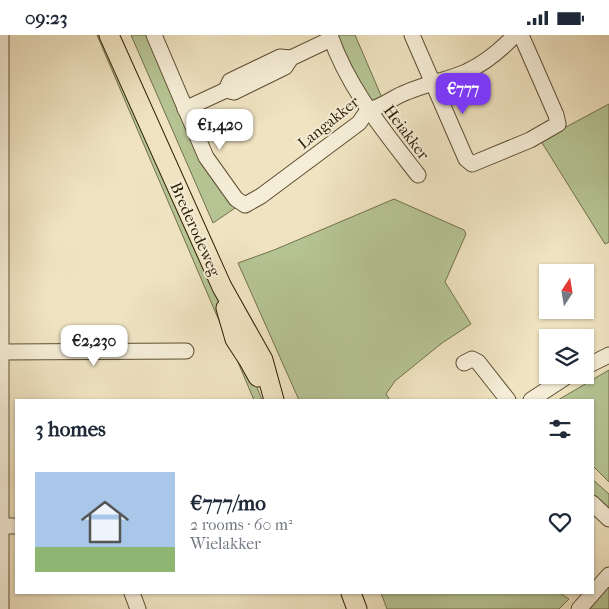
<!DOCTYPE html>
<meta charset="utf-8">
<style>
body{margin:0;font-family:"IM FELL French Canon",serif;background:#f6f6f7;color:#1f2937;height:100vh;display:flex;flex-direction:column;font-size:19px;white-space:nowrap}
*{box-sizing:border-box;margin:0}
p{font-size:16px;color:#747a83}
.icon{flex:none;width:28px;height:28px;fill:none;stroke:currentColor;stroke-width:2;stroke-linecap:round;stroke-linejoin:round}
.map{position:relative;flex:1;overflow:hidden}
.side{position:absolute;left:15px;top:364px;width:579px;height:195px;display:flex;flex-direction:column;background:#fff;border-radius:0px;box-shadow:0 1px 4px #0004}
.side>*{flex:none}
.needle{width:32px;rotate:12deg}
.fabs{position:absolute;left:539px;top:229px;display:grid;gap:10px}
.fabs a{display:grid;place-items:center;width:55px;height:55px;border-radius:0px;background:#fff;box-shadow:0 1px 4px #0004;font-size:25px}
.price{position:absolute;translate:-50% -42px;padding:0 11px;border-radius:10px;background:#fff;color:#222;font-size:16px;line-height:32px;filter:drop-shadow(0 1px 2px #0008)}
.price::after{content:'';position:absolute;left:50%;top:30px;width:15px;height:11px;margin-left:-8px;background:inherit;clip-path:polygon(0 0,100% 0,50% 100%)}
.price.selected{background:#7c3aed;color:#fff}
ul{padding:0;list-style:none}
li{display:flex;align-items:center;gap:15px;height:125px;padding:0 20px}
li span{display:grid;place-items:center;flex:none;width:140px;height:100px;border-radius:0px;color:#555}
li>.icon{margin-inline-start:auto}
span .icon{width:60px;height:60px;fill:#fffc;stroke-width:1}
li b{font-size:21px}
h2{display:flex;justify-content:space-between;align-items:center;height:60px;padding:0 20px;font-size:21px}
.status{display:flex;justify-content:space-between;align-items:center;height:35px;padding:0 25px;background:#fff;direction:ltr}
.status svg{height:14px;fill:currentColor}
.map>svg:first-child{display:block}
.green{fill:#b6c494;stroke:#72704b}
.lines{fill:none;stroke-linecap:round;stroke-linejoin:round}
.minor-casing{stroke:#5e4e32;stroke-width:17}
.major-casing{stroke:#2d1c02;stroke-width:21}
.minor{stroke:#f5edd7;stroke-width:15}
.major{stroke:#efe3c1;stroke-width:19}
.labels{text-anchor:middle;stroke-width:4;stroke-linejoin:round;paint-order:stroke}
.street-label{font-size:16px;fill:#2d1c02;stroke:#f5edd7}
</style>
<div class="status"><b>09:23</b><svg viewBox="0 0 49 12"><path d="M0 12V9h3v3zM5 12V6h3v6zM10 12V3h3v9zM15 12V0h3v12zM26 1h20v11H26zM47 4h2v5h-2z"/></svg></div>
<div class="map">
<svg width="609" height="574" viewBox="0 0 609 574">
<rect width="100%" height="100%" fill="#efe3c1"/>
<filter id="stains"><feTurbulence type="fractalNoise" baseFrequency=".004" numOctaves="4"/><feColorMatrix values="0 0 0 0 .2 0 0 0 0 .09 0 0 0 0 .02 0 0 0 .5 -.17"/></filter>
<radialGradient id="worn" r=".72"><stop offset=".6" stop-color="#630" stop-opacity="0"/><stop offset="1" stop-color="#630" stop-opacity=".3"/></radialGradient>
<g class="green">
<path d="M97 0H104L221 267 229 309Z"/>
<path d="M131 0H150L238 171 213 188Z"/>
<path d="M337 0H355L383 65 374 69 361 52Z"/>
<path d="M609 69V207L605 209 539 103 564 93Z"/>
<path d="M394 164 464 195 466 199 445 247 471 289 442 308 395 346 386 359 390 365H299L238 228 274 215Z"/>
<path d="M243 318 262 365H254L235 320Z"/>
<path d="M609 335V447L593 431 592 365H558Z"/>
<path d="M592 444 609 459V477L593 462Z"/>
<path d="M609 544V574H583Z"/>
<path d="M381 558H560L569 564 559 574H387Z"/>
</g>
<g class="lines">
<defs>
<g id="minor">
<path d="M154 0 206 122 236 164 245 170 261 161 359 88 368 75C383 72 393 62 407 57 426 49 447 45 466 37 485 28 501 15 515 0"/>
<path d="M330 0C348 53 384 96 418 140"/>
<path d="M412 0 466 124 472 129 530 105 558 89 556 80 521 0"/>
<path d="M226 55 230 46 280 22 291 23"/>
<path d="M185 74 226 55 234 57 285 32 291 23 331 4"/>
<path d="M1 317 186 316"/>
<path d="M464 328 472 324 478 327 508 365"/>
<path d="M585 332 609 320"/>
<path d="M531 365 569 340"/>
<path d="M592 468 609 484"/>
<path d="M1 491H16"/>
<path d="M132 558 138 574"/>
<path d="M1 574V0"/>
<path d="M579 574 609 540"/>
</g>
<g id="major">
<path d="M109 0 222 252 263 325 274 365"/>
<path d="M226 273 235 304 248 324 258 342"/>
<path d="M351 558 357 574"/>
</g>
</defs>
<use href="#minor" class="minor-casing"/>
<use href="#major" class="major-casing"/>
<use href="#minor" class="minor"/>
<use href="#major" class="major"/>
</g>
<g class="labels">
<g class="street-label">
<text transform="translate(328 87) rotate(-39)" y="6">Langakker</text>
<text transform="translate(407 97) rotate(53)" y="6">Heiakker</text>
<text transform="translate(196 194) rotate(66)" y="6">Brederodeweg</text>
</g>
</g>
<rect width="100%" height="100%" filter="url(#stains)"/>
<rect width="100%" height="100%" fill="url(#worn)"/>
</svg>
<div class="fabs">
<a><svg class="needle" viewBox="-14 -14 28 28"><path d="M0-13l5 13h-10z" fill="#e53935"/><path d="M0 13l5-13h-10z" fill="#747a83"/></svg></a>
<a><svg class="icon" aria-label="layers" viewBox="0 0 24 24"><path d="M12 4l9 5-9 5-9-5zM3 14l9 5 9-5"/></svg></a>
</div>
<b class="price selected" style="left:463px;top:80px">€777</b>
<b class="price" style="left:220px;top:116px">€1,420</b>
<b class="price" style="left:94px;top:332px">€2,230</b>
<section class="side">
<h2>3 homes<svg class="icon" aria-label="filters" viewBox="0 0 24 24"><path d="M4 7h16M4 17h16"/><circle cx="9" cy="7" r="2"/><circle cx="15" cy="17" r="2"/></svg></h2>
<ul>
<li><span style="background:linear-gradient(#a9c7e8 75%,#8fb573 0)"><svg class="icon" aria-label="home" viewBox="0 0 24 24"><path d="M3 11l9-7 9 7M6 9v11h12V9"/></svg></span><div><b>€777/mo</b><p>2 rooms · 60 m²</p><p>Wielakker</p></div><svg class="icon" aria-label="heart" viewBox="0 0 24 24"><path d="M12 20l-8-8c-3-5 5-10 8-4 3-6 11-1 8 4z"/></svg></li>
</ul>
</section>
</div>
